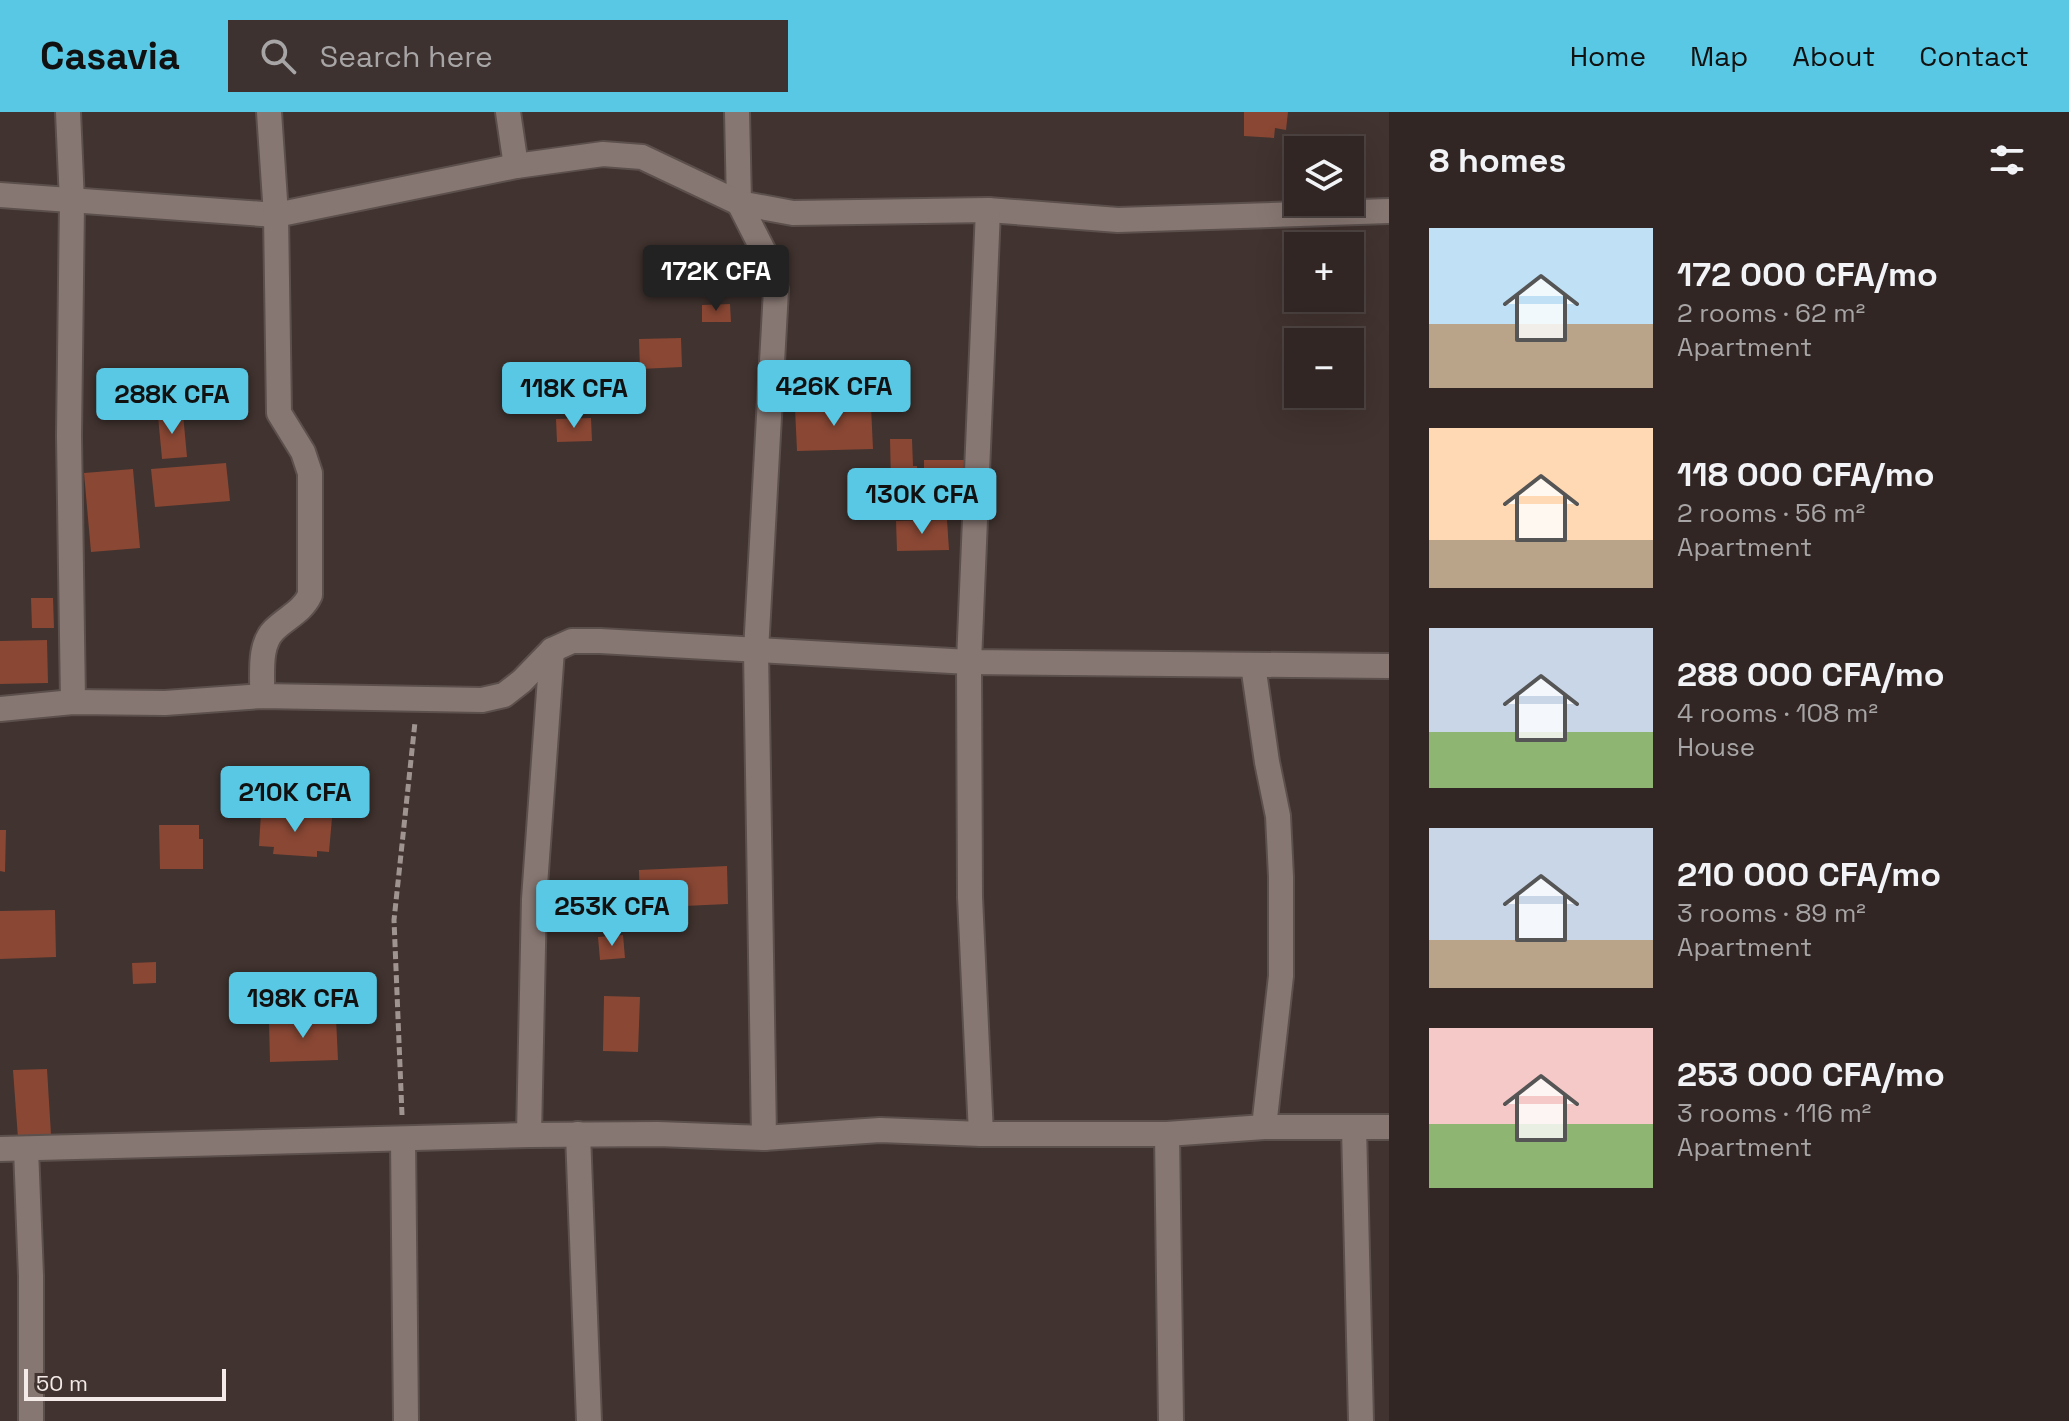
<!DOCTYPE html>
<meta charset="utf-8">
<style>
body{margin:0;font-family:"Space Grotesk",sans-serif;background:#3d3230;color:#f1f3f6;height:100vh;display:flex;flex-direction:column;font-size:30px;white-space:nowrap}
*{box-sizing:border-box;margin:0}
p{font-size:26px;color:#a8a5a6}
.icon{flex:none;width:44px;height:44px;fill:none;stroke:currentColor;stroke-width:2;stroke-linecap:round;stroke-linejoin:round}
.map{position:relative;flex:1;overflow:hidden}
.sheet{display:flex;flex-direction:column;background:#312623;width:680px}
.sheet>*{flex:none}
.controls{position:absolute;left:1284px;top:24px;display:grid;gap:16px}
.controls a{display:grid;place-items:center;width:80px;height:80px;border-radius:0px;background:#312623;box-shadow:0 8px 32px #0002,0 0 0 2px #4c4341;font-size:40px}
.scale{position:absolute;left:24px;bottom:20px;width:202px;box-sizing:border-box;padding-left:8px;border:4px solid #f4eae8;border-top:0;font-size:22px;line-height:28px;white-space:nowrap;color:#f4eae8;-webkit-text-stroke:6px #41332f;paint-order:stroke}
.price{position:absolute;translate:-50% -68px;padding:0 18px;border-radius:8px;background:#59c8e4;color:#111;font-size:26px;line-height:52px;filter:drop-shadow(0 2px 4px #0008)}
.price::after{content:'';position:absolute;left:50%;top:48px;width:24px;height:18px;margin-left:-12px;background:inherit;clip-path:polygon(0 0,100% 0,50% 100%)}
.price.on{background:#222;color:#fff}
ul{padding:0;list-style:none}
li{display:flex;align-items:center;gap:24px;height:200px;padding:0 40px}
li span{display:grid;place-items:center;flex:none;width:224px;height:160px;border-radius:0px;color:#555}
li>.icon{margin-inline-start:auto}
span .icon{width:96px;height:96px;fill:#fffc;stroke-width:1}
li b{font-size:34px}
h2{display:flex;justify-content:space-between;align-items:center;height:96px;padding:0 40px;font-size:34px}
header{display:flex;align-items:center;gap:48px;box-sizing:border-box;height:112px;padding:0 40px;background:#59c8e4;color:#111}
header strong{font-size:38px}
nav{display:flex;gap:44px;margin-inline-start:auto;font-size:28px}
.search{width:560px;height:72px;background:#3d3230;display:flex;align-items:center;gap:20px;box-sizing:border-box;padding:0 28px;border-radius:0px;color:#a8a5a6;font-size:30px}
main{display:flex;flex:1;min-height:0}
.map>svg:first-child{display:block}
.building{fill:#894734}
.lines{fill:none;stroke-linecap:round;stroke-linejoin:round}
.minor-casing{stroke:#5c504d;stroke-width:28}
.path{stroke:#a09491;stroke-width:5;stroke-dasharray:8 4;stroke-linecap:butt}
.minor{stroke:#877772;stroke-width:24}
</style>
<header>
<strong>Casavia</strong>
<div class="search"><svg class="icon" aria-label="search" viewBox="0 0 24 24"><circle cx="10" cy="10" r="6"/><path d="M15 15l6 6"/></svg>Search here</div>
<nav><a>Home</a><a>Map</a><a>About</a><a>Contact</a></nav>
</header>
<main>
<div class="map">
<svg width="1389" height="1309" viewBox="0 0 1389 1309">
<rect width="100%" height="100%" fill="#41332f"/>
<g class="building">
<path d="M1244 0H1288L1286 18 1275 16 1274 26 1244 24Z"/>
<path d="M730 192 731 210H702V193Z"/>
<path d="M681 226 682 255 640 257 639 227Z"/>
<path d="M871 294 873 337 797 339 795 296Z"/>
<path d="M183 302 187 345 162 347 158 304Z"/>
<path d="M591 306 592 329 557 330 556 307Z"/>
<path d="M890 327H912L913 354H917L918 369 891 370Z"/>
<path d="M924 348H967L968 371 924 372Z"/>
<path d="M226 351 230 389 155 395 151 357Z"/>
<path d="M133 357 140 436 91 440 84 361Z"/>
<path d="M947 408 949 438 897 439 896 409Z"/>
<path d="M31 486H53L54 516H32Z"/>
<path d="M47 528 48 571 0 572V529Z"/>
<path d="M261 701 332 706 329 740 317 739V745L273 742 274 735 259 734Z"/>
<path d="M159 713H199V727H203V757H160Z"/>
<path d="M0 718H6L5 760 0 759Z"/>
<path d="M727 754 728 792 640 796 639 758Z"/>
<path d="M557 768H583L582 788 557 787Z"/>
<path d="M55 798 56 845 0 847V799Z"/>
<path d="M623 823 625 846 600 848 598 825Z"/>
<path d="M156 850V871L133 872 132 851Z"/>
<path d="M604 884 640 885 638 940 603 939Z"/>
<path d="M336 906 338 948 270 950 269 909Z"/>
<path d="M47 957 52 1039 19 1040 13 958Z"/>
</g>
<g class="lines">
<defs>
<g id="minor">
<path d="M68 0 72 90 69 324 73 590"/>
<path d="M508 0 516 54"/>
<path d="M737 0 739 91 765 142 776 178 756 539 764 1026"/>
<path d="M0 83 276 103 516 54 603 42 642 45 739 91 793 101 988 98 1118 108 1389 99"/>
<path d="M1253 553 1267 650 1278 704 1281 765V864L1264 1015"/>
<path d="M262 584C263 563 258 534 274 518 287 505 302 500 310 483V361L303 340 279 301 276 103 269 0"/>
<path d="M0 597 73 590 165 591 262 584 482 588 504 583 522 569 552 538 572 529H600L969 550 1389 554"/>
<path d="M1354 1015 1361 1309"/>
<path d="M578 1022 589 1309"/>
<path d="M981 1022 970 785 969 550 988 98"/>
<path d="M1167 1022 1171 1309"/>
<path d="M529 1023 534 787 552 538"/>
<path d="M403 1028 406 1309"/>
<path d="M0 1037 529 1023 658 1022 764 1026 880 1018 981 1022H1167L1264 1015H1389"/>
<path d="M26 1037 31 1164V1309"/>
</g>
</defs>
<use href="#minor" class="minor-casing"/>
<path class="path" d="M402 1003 394 808 415 610"/>
<use href="#minor" class="minor"/>
</g>
</svg>
<div class="controls">
<a><svg class="icon" aria-label="layers" viewBox="0 0 24 24"><path d="M12 4l9 5-9 5-9-5zM3 14l9 5 9-5"/></svg></a>
<a>+</a>
<a>−</a>
</div>
<div class="scale">50 m</div>
<b class="price on" style="left:716px;top:201px">172K CFA</b>
<b class="price" style="left:834px;top:316px">426K CFA</b>
<b class="price" style="left:574px;top:318px">118K CFA</b>
<b class="price" style="left:172px;top:324px">288K CFA</b>
<b class="price" style="left:922px;top:424px">130K CFA</b>
<b class="price" style="left:295px;top:722px">210K CFA</b>
<b class="price" style="left:612px;top:836px">253K CFA</b>
<b class="price" style="left:303px;top:928px">198K CFA</b>
</div>
<section class="sheet">
<h2>8 homes<svg class="icon" aria-label="filters" viewBox="0 0 24 24"><path d="M4 7h16M4 17h16"/><circle cx="9" cy="7" r="2"/><circle cx="15" cy="17" r="2"/></svg></h2>
<ul>
<li><span style="background:linear-gradient(#bfe0f5 60%,#b9a48a 0)"><svg class="icon" aria-label="home" viewBox="0 0 24 24"><path d="M3 11l9-7 9 7M6 9v11h12V9"/></svg></span><div><b>172 000 CFA/mo</b><p>2 rooms · 62 m²</p><p>Apartment</p></div></li>
<li><span style="background:linear-gradient(#ffd9b3 70%,#b9a48a 0)"><svg class="icon" aria-label="home" viewBox="0 0 24 24"><path d="M3 11l9-7 9 7M6 9v11h12V9"/></svg></span><div><b>118 000 CFA/mo</b><p>2 rooms · 56 m²</p><p>Apartment</p></div></li>
<li><span style="background:linear-gradient(#c9d6e8 65%,#8fb573 0)"><svg class="icon" aria-label="home" viewBox="0 0 24 24"><path d="M3 11l9-7 9 7M6 9v11h12V9"/></svg></span><div><b>288 000 CFA/mo</b><p>4 rooms · 108 m²</p><p>House</p></div></li>
<li><span style="background:linear-gradient(#c9d6e8 70%,#b9a48a 0)"><svg class="icon" aria-label="home" viewBox="0 0 24 24"><path d="M3 11l9-7 9 7M6 9v11h12V9"/></svg></span><div><b>210 000 CFA/mo</b><p>3 rooms · 89 m²</p><p>Apartment</p></div></li>
<li><span style="background:linear-gradient(#f6c9c9 60%,#8fb573 0)"><svg class="icon" aria-label="home" viewBox="0 0 24 24"><path d="M3 11l9-7 9 7M6 9v11h12V9"/></svg></span><div><b>253 000 CFA/mo</b><p>3 rooms · 116 m²</p><p>Apartment</p></div></li>
</ul>
</section>
</main>
